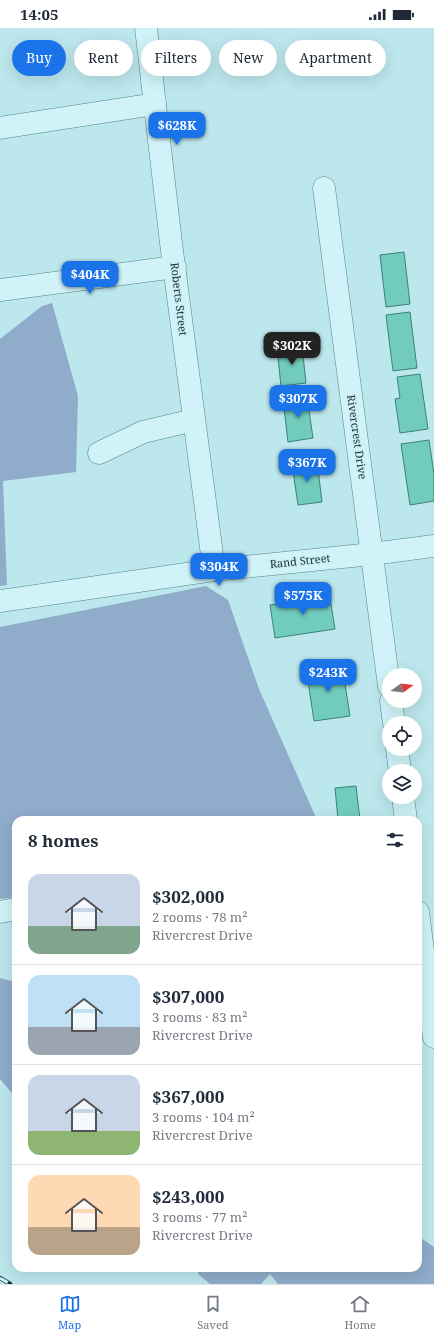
<!DOCTYPE html>
<meta charset="utf-8">
<style>
body{margin:0;font-family:"Noto Serif",serif;background:#f6f6f7;color:#1f2937;height:100vh;display:flex;flex-direction:column;font-size:15px;white-space:nowrap}
*{box-sizing:border-box;margin:0}
p{font-size:13px;color:#747a83}
.icon{flex:none;width:22px;height:22px;fill:none;stroke:currentColor;stroke-width:2;stroke-linecap:round;stroke-linejoin:round}
.map{position:relative;flex:1;overflow:hidden}
.drawer{position:absolute;left:12px;top:788px;width:410px;height:456px;display:flex;flex-direction:column;background:#fff;border-radius:12px;box-shadow:0 4px 16px #0002}
.drawer>*{flex:none}
.banner{position:absolute;left:12px;top:12px;width:410px;height:36px;display:flex;gap:8px}
.needle{width:26px;rotate:75deg}
.buttons{position:absolute;left:382px;top:640px;display:grid;gap:8px}
.buttons a{display:grid;place-items:center;width:40px;height:40px;border-radius:50%;background:#fff;box-shadow:0 4px 16px #0002;font-size:20px}
.price{position:absolute;translate:-50% -34px;padding:0 9px;border-radius:8px;background:#1a73e8;color:#fff;font-size:13px;line-height:26px;filter:drop-shadow(0 1px 2px #0008)}
.price::after{content:'';position:absolute;left:50%;top:24px;width:12px;height:9px;margin-left:-6px;background:inherit;clip-path:polygon(0 0,100% 0,50% 100%)}
.price.active{background:#222;color:#fff}
ul{padding:0;list-style:none}
li{display:flex;align-items:center;gap:12px;height:100px;padding:0 16px}
li+li{border-top:1px solid #e0e1e3}
li span{display:grid;place-items:center;flex:none;width:112px;height:80px;border-radius:12px;color:#555}
li>.icon{margin-inline-start:auto}
span .icon{width:48px;height:48px;fill:#fffc;stroke-width:1}
li b{font-size:17px}
h2{display:flex;justify-content:space-between;align-items:center;height:48px;padding:0 16px;font-size:17px}
.pill{padding:0 14px;border-radius:18px;background:#fff;box-shadow:0 4px 16px #0002;font-size:14px;line-height:36px}
.pill.active{background:#1a73e8;color:#fff}
.status{display:flex;justify-content:space-between;align-items:center;height:28px;padding:0 20px;background:#fff;direction:ltr}
.status svg{height:11px;fill:currentColor}
.tab-bar{display:flex;justify-content:space-around;align-items:center;height:56px;border-top:1px solid #e0e1e3;background:#fff;font-size:11px;color:#747a83}
.tab-bar a{display:grid;justify-items:center;gap:2px}
.tab-bar .active{color:#1a73e8}
.map>svg:first-child{display:block}
.green{fill:#90accb}
.building{fill:#71ccbd;stroke:#3c8376}
.lines{fill:none;stroke-linecap:round;stroke-linejoin:round}
.minor-casing{stroke:#568482;stroke-width:23}
.minor{stroke:#cff3f8;stroke-width:22}
.rail-casing{stroke:#1b3331;stroke-width:4.5}
.rail{stroke:#cbeff5;stroke-width:3;stroke-dasharray:9;stroke-linecap:butt}
.labels{text-anchor:middle;stroke-width:3;stroke-linejoin:round;paint-order:stroke}
.street-label{font-size:11px;fill:#1b3331;stroke:#cbeff5}
</style>
<div class="status"><b>14:05</b><svg viewBox="0 0 49 12"><path d="M0 12V9h3v3zM5 12V6h3v6zM10 12V3h3v9zM15 12V0h3v12zM26 1h20v11H26zM47 4h2v5h-2z"/></svg></div>
<div class="map">
<svg width="434" height="1256" viewBox="0 0 434 1256">
<rect width="100%" height="100%" fill="#bce7ed"/>
<g class="green">
<path d="M52 275 78 368 76 444 3 453 7 557 0 558V311L42 278Z"/>
<path d="M206 558 228 572 259 661 317 792H16V869L0 871V599Z"/>
<path d="M0 950 16 954V1070L0 1051Z"/>
<path d="M418 1208 434 1219V1256H278L270 1246 261 1256H210L198 1246V1240H418Z"/>
</g>
<g class="building">
<path d="M404 224 410 276 386 279 380 227Z"/>
<path d="M410 284 417 340 393 343 386 287Z"/>
<path d="M302 318 306 355 281 358 277 321Z"/>
<path d="M420 346 428 401 400 405 395 371 400 370 397 349Z"/>
<path d="M307 369 313 410 288 414 283 372Z"/>
<path d="M429 412 434 446V473L410 477 401 416Z"/>
<path d="M317 433 322 474 298 477 292 436Z"/>
<path d="M318 565 320 571 330 570 335 601 275 610 270 577 302 572 301 568Z"/>
<path d="M342 637 350 688 314 693 306 640 315 638 316 642Z"/>
<path d="M356 758 360 792H338L335 760Z"/>
</g>
<g class="lines">
<defs>
<g id="minor">
<path d="M146 0 171 215 214 542"/>
<path d="M0 100 155 76"/>
<path d="M324 160 389 658"/>
<path d="M0 262 175 239"/>
<path d="M99 425 143 404 194 392"/>
<path d="M0 573 214 542 372 526 434 518"/>
<path d="M391 673 394 695"/>
<path d="M397 721 400 743"/>
<path d="M403 769 406 792"/>
<path d="M0 884 16 881"/>
<path d="M418 884 434 1009"/>
</g>
</defs>
<use href="#minor" class="minor-casing"/>
<use href="#minor" class="minor"/>
<defs>
<path id="rail" d="M0 1250 10 1256"/>
</defs>
<use href="#rail" class="rail-casing"/>
<use href="#rail" class="rail"/>
</g>
<g class="labels">
<g class="street-label">
<text transform="translate(179 271) rotate(83)" y="4">Roberts Street</text>
<text transform="translate(357 409) rotate(82)" y="4">Rivercrest Drive</text>
<text transform="translate(300 533) rotate(-6)" y="4">Rand Street</text>
</g>
</g>
</svg>
<div class="buttons">
<a><svg class="needle" viewBox="-14 -14 28 28"><path d="M0-13l5 13h-10z" fill="#e53935"/><path d="M0 13l5-13h-10z" fill="#747a83"/></svg></a>
<a><svg class="icon" aria-label="locate" viewBox="0 0 24 24"><circle cx="12" cy="12" r="6"/><path d="M12 2v4M12 18v4M2 12h4M18 12h4"/></svg></a>
<a><svg class="icon" aria-label="layers" viewBox="0 0 24 24"><path d="M12 4l9 5-9 5-9-5zM3 14l9 5 9-5"/></svg></a>
</div>
<b class="price" style="left:177px;top:118px">$628K</b>
<b class="price" style="left:90px;top:267px">$404K</b>
<b class="price active" style="left:292px;top:338px">$302K</b>
<b class="price" style="left:298px;top:391px">$307K</b>
<b class="price" style="left:307px;top:455px">$367K</b>
<b class="price" style="left:219px;top:559px">$304K</b>
<b class="price" style="left:303px;top:588px">$575K</b>
<b class="price" style="left:328px;top:665px">$243K</b>
<div class="banner">
<a class="pill active">Buy</a>
<a class="pill">Rent</a>
<a class="pill">Filters</a>
<a class="pill">New</a>
<a class="pill">Apartment</a>
</div>
<section class="drawer">
<h2>8 homes<svg class="icon" aria-label="filters" viewBox="0 0 24 24"><path d="M4 7h16M4 17h16"/><circle cx="9" cy="7" r="2"/><circle cx="15" cy="17" r="2"/></svg></h2>
<ul>
<li><span style="background:linear-gradient(#c9d6e8 65%,#7fa58c 0)"><svg class="icon" aria-label="home" viewBox="0 0 24 24"><path d="M3 11l9-7 9 7M6 9v11h12V9"/></svg></span><div><b>$302,000</b><p>2 rooms · 78 m²</p><p>Rivercrest Drive</p></div></li>
<li><span style="background:linear-gradient(#bfe0f5 65%,#9aa5b1 0)"><svg class="icon" aria-label="home" viewBox="0 0 24 24"><path d="M3 11l9-7 9 7M6 9v11h12V9"/></svg></span><div><b>$307,000</b><p>3 rooms · 83 m²</p><p>Rivercrest Drive</p></div></li>
<li><span style="background:linear-gradient(#c9d6e8 70%,#8fb573 0)"><svg class="icon" aria-label="home" viewBox="0 0 24 24"><path d="M3 11l9-7 9 7M6 9v11h12V9"/></svg></span><div><b>$367,000</b><p>3 rooms · 104 m²</p><p>Rivercrest Drive</p></div></li>
<li><span style="background:linear-gradient(#ffd9b3 65%,#b9a48a 0)"><svg class="icon" aria-label="home" viewBox="0 0 24 24"><path d="M3 11l9-7 9 7M6 9v11h12V9"/></svg></span><div><b>$243,000</b><p>3 rooms · 77 m²</p><p>Rivercrest Drive</p></div></li>
</ul>
</section>
</div>
<nav class="tab-bar">
<a class="active"><svg class="icon" aria-label="map" viewBox="0 0 24 24"><path d="M3 6l6-2 6 2 6-2v14l-6 2-6-2-6 2zM9 4v14M15 6v14"/></svg>Map</a>
<a><svg class="icon" aria-label="saved" viewBox="0 0 24 24"><path d="M7 4h10v16l-5-4-5 4z"/></svg>Saved</a>
<a><svg class="icon" aria-label="home" viewBox="0 0 24 24"><path d="M3 11l9-7 9 7M6 9v11h12V9"/></svg>Home</a>
</nav>
